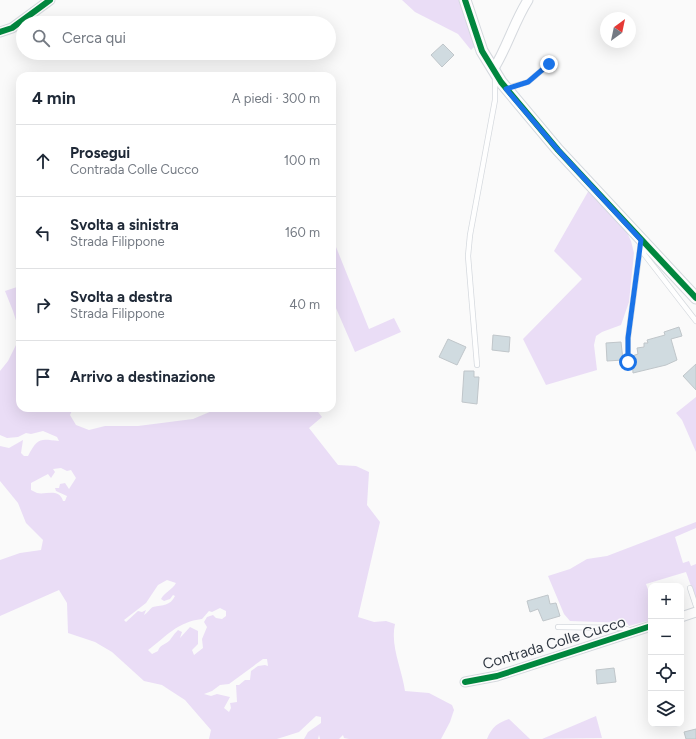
<!DOCTYPE html>
<html lang="it">
<meta charset="utf-8">
<style>
:root{--surface:#fff;--page:#f2f2f3;--text:#1f2937;--muted:#747a83;--line:#e0e1e3}
body{margin:0;font-family:Figtree,sans-serif;background:var(--page);color:var(--text)}
.controls{position:absolute;right:12px;bottom:12px;display:grid;overflow:hidden;border-radius:8px;box-shadow:0 4px 16px #0002}
.controls button{width:36px;height:36px;display:grid;place-items:center;padding:0;border:0;border-bottom:1px solid var(--line);background:var(--surface);color:var(--text);font:20px sans-serif}
.compass{position:absolute;left:600px;top:12px;width:36px;height:36px;border-radius:50%;background:var(--surface);box-shadow:0 4px 16px #0002;rotate:33deg}
.stop{position:absolute;width:12px;height:12px;margin:-9px;border:3px solid #1a73e8;border-radius:50%;background:#fff}
.stop.end{background:#1a73e8;border-color:#fff;box-shadow:0 1px 4px #0008}
.list{margin:0;padding:0;list-style:none}
h2{display:flex;justify-content:space-between;align-items:center;height:52px;margin:0;padding:0 16px;font-size:17px}
h2 small{font-size:13px;font-weight:400;color:var(--muted)}
.list li{display:grid;grid-template-columns:26px 1fr auto;gap:12px;align-items:center;box-sizing:border-box;height:72px;padding:0 16px;border-top:1px solid var(--line)}
.list b{display:block;font-size:15px;white-space:nowrap}
.list p{margin:0;font-size:13px;white-space:nowrap;color:var(--muted)}
.list em{font-size:13px;font-style:normal;color:var(--muted)}
.icon{flex:none;width:22px;height:22px;fill:none;stroke:currentColor;stroke-width:2;stroke-linecap:round;stroke-linejoin:round}
.map{position:relative;flex:none;width:696px;height:739px;overflow:hidden}
.search{position:absolute;background:var(--surface);box-shadow:0 4px 16px #0002;left:16px;top:16px;width:320px;height:44px;display:flex;align-items:center;gap:10px;box-sizing:border-box;padding:0 14px;border-radius:22px;color:var(--muted);font-size:15px}
.panel{position:absolute;background:var(--surface);box-shadow:0 4px 16px #0002;left:16px;top:72px;width:320px;height:340px;border-radius:12px}
.map>svg:first-child{display:block}
</style>
<div class="map">
<svg width="696" height="739" viewBox="0 0 696 739">
<rect width="100%" height="100%" fill="#fafafa"/>
<path fill="#eaddf6" fill-rule="evenodd" d="M402,0H460L476,45L471,50L458,34L415,12Z
M589,190L626,230L631,241L634,253L629,302L621,325L602,332L596,336L594,345L597,370L546,385L523,339L582,279L554,251Z
M332,237L369,329L394,318L401,332L355,352L332,299Z
M20,286V333L13,311L5,291Z
M20,337V408H73L70,415L76,425L89,430L105,426H138L193,419L219,408H315L322,417L309,428L338,465L356,466L369,472L367,505L380,522L358,617L374,622L386,621L395,624C390,646 402,669 405,691L429,693L452,705L454,710L450,722L441,739H349L344,738L343,735L339,739H320L319,735L318,739H304L308,732L321,723V717L316,716L299,732L277,739H209L211,730L185,700L168,689L162,685L144,681L112,652L95,642L68,633L67,603L59,590L0,616V560L20,553L41,550L43,540L26,523L18,503L0,481V446L9,448L23,440L21,453L24,456H28C38,437 40,439 59,441L57,437L43,431L31,434L26,433L18,437L7,438L0,435V371L8,361ZM61,468L67,471L71,470L76,478L69,489L65,483L60,484L59,488H55L56,491L67,496L65,501H63C59,488 46,495 37,493C35,492 33,491 31,490V483L48,474L51,478L55,472L53,469ZM167,580L176,583C172,590 165,592 161,599L164,601L170,599L173,595L175,596C170,606 163,605 153,607C150,608 148,613 144,615L146,610L142,612L138,611L126,622L124,620L146,603L158,585ZM220,608L226,611V616L222,619L216,618L213,615L207,617L204,622L207,627L202,639L203,648L194,655L192,650L198,644V631L190,627L180,638L182,632L178,630C174,634 173,636 170,640C166,645 160,644 158,651L152,654L148,650C167,636 177,622 202,619L209,611L212,612ZM263,659H267L268,666L265,665L258,666L251,671L250,680H245L239,685H236L237,702L230,703L231,708L229,712L224,708L230,697L217,694L211,696L204,694L212,691L220,685L229,684Z
M696,397V452L682,420L676,413Z
M696,522V528L675,537L683,563L689,561L691,566L696,564V600L686,572L646,584L651,598V620L629,626L627,623L570,621L564,614L548,576L570,569L587,559L607,556Z
M596,716L602,738L542,739Z
M509,719L530,739H487C492,727 497,723 509,719Z"/>
<path fill="#d0dbe0" stroke="#c0c6ca" d="M443,44L454,55L442,67L431,55Z
M679,327L682,336L671,339L677,360L666,365L633,373L632,356L638,354L637,348L644,347V343H648L647,340L665,335L664,332Z
M493,335L510,337L509,352L492,350Z
M448,339L466,347L457,365L439,357Z
M621,342L623,360L607,361L606,343Z
M696,364V390L683,376Z
M464,371H474V377H479L477,404L462,402Z
M548,595L550,604L556,603L560,616L543,621L538,609L530,612L527,601Z
M614,668L616,682L597,684L596,670Z
M696,729V739H686L684,732Z"/>
<g fill="none" stroke-linecap="round" stroke-linejoin="round">
<defs>
<path id="service" d="M508,88L528,82L549,64
M642,244L644,254L696,321
M628,362V338L641,241
M477,365L468,256L470,235L495,100V79
M690,588L696,606
M558,627L623,628L632,631"/>
<path id="minor" d="M0,32L12,28L50,0
M493,70C507,48 514,22 528,0
M681,617L696,612
M465,682L497,676L651,626"/>
<path id="tertiary" d="M465,0L482,51L501,82L558,150L696,298"/>
</defs>
<use href="#service" stroke="#d5d9de" stroke-width="6"/>
<use href="#minor" stroke="#d5d9de" stroke-width="11"/>
<use href="#tertiary" stroke="#d5d9de" stroke-width="13"/>
<use href="#service" stroke="#fefefe" stroke-width="4.5"/>
<use href="#minor" stroke="#fefefe" stroke-width="9"/>
<use href="#tertiary" stroke="#fefefe" stroke-width="11"/>
<defs>
<path id="cycleway" d="M465,0L482,51L501,82L558,150L696,298
M0,32L12,28L50,0
M465,682L497,676L651,626"/>
</defs>
<use href="#cycleway" stroke="#fafafa" stroke-width="8"/>
<use href="#cycleway" stroke="#00873e" stroke-width="6"/>
</g>
<g fill="none" stroke-linecap="round" stroke-linejoin="round">
<path stroke="#1a73e8" stroke-width="5" d="M549,64L528,82L506,89L558,150L641,240L628,338V362"/>
</g>
<g text-anchor="middle" dominant-baseline="central" stroke-width="3" stroke-linejoin="round" paint-order="stroke">
<g font-size="15" fill="#313943" stroke="#fafafa">
<text transform="translate(554 643) rotate(-17)">Contrada Colle Cucco</text>
</g>
</g>
</svg>
<div class="controls">
<button>+</button>
<button>−</button>
<button><svg class="icon" aria-label="locate" viewBox="0 0 24 24"><circle cx="12" cy="12" r="6"/><path d="M12 2v4M12 18v4M2 12h4M18 12h4"/></svg></button>
<button><svg class="icon" aria-label="layers" viewBox="0 0 24 24"><path d="M12 4l9 5-9 5-9-5zM3 14l9 5 9-5"/></svg></button>
</div>
<svg class="compass" viewBox="-18 -18 36 36"><path d="M0-13l5 13h-10z" fill="#e53935"/><path d="M0 13l5-13h-10z" fill="#747a83"/></svg>
<div class="stop" style="left:628px;top:362px"></div>
<div class="stop end" style="left:549px;top:64px"></div>
<div class="search"><svg class="icon" aria-label="search" viewBox="0 0 24 24"><circle cx="10" cy="10" r="6"/><path d="M15 15l6 6"/></svg>Cerca qui</div>
<section class="panel">
<h2>4 min<small>A piedi · 300 m</small></h2>
<ul class="list">
<li><svg class="icon" aria-label="ahead" viewBox="0 0 24 24"><path d="M12 20V5M6 11l6-6 6 6"/></svg><div><b>Prosegui</b><p>Contrada Colle Cucco</p></div><em>100 m</em></li>
<li><svg class="icon" aria-label="left" viewBox="0 0 24 24"><path d="M17 20v-9H6M10 6l-5 5 5 5"/></svg><div><b>Svolta a sinistra</b><p>Strada Filippone</p></div><em>160 m</em></li>
<li><svg class="icon" aria-label="right" viewBox="0 0 24 24"><path d="M7 20v-9h11M14 6l5 5-5 5"/></svg><div><b>Svolta a destra</b><p>Strada Filippone</p></div><em>40 m</em></li>
<li><svg class="icon" aria-label="arrive" viewBox="0 0 24 24"><path d="M6 21V4h12l-3 4 3 4H6"/></svg><div><b>Arrivo a destinazione</b></div></li>
</ul>
</section>
</div>
